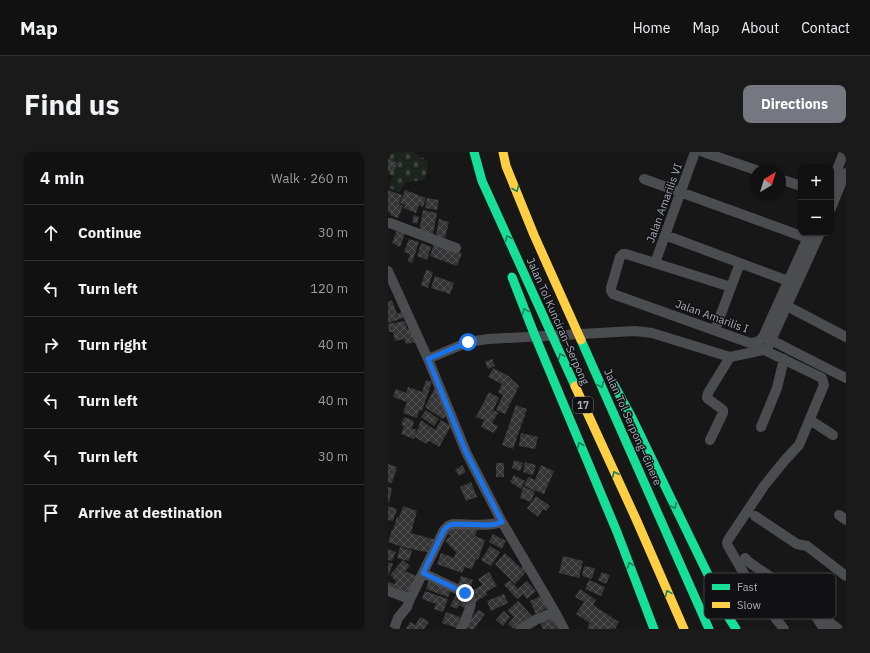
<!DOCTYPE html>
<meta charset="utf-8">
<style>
:root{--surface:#111;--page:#1a1a1a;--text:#f1f3f6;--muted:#9c9d9f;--line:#303131;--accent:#757880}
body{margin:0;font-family:"IBM Plex Sans",sans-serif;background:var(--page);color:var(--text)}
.controls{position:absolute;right:12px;top:12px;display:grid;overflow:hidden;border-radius:8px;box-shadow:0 1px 3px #0004}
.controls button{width:36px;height:36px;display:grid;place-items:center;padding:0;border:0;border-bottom:1px solid var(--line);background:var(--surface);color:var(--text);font:20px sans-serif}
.compass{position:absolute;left:362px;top:12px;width:36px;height:36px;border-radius:50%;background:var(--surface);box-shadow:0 1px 3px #0004;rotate:38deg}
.stop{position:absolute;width:12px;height:12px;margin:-9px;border:3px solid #1a73e8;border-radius:50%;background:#fff}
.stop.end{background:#1a73e8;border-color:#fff;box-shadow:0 1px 4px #0008}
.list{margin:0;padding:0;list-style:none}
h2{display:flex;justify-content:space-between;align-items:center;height:52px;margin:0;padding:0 16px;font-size:17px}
h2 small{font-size:13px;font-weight:400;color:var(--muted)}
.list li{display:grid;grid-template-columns:26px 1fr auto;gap:12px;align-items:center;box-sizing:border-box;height:56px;padding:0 16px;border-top:1px solid var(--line)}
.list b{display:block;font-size:15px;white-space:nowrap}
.list em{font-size:13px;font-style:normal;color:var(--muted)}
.icon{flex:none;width:22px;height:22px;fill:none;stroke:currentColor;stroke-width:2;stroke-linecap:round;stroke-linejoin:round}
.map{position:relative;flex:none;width:458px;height:477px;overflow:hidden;border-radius:8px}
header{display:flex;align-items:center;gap:24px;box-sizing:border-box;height:56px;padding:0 20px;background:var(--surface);border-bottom:1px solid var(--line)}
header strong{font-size:19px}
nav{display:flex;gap:22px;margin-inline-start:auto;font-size:14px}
.intro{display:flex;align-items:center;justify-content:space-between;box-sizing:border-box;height:96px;padding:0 24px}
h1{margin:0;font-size:28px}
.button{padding:10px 18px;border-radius:8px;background:var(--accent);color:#fff;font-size:14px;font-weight:700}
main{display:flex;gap:24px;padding:0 24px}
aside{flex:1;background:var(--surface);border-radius:8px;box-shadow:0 1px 3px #0004}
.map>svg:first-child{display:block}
</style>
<header>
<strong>Map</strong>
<nav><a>Home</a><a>Map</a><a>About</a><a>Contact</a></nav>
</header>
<div class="intro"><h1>Find us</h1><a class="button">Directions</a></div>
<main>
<aside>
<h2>4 min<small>Walk · 260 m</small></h2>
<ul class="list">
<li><svg class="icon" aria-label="ahead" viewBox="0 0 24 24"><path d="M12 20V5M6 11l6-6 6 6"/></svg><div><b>Continue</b></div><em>30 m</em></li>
<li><svg class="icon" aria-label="left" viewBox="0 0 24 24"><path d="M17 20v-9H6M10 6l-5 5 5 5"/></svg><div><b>Turn left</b></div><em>120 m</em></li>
<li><svg class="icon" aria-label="right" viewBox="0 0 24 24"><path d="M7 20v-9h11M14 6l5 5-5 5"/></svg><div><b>Turn right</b></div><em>40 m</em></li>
<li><svg class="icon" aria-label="left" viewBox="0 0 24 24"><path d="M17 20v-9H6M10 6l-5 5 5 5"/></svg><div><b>Turn left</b></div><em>40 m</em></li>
<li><svg class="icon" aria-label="left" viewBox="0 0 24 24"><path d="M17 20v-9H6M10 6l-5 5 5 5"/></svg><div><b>Turn left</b></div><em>30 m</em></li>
<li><svg class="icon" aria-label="arrive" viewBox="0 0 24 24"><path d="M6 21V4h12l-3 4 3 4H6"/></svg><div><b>Arrive at destination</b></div></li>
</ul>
</aside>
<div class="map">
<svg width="458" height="477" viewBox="0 0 458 477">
<defs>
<pattern id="cemetery-stones" width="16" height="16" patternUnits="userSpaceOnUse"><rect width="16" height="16" fill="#1d241e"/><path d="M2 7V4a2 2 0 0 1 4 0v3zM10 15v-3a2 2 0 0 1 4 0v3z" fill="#3b413d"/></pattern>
<pattern id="building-cross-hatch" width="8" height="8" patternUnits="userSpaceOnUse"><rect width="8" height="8" fill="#353536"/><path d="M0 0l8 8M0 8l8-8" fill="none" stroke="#4f5051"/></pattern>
</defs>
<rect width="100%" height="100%" fill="#171717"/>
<path fill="url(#cemetery-stones)" d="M0,0H26L40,9L37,28L18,30L12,40L1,36L5,24L0,22Z"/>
<path fill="url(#building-cross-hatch)" d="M0,7L10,11L5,20L0,18Z
M0,38L14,43L11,52L15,54L10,66L2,63L3,61L0,60Z
M17,38L38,46L35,55L31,53L28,61L16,56L17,53L12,51Z
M39,46L51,48L49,58L37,56Z
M35,58L49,61L45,82L31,80Z
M26,63L31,65L29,72L24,70Z
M51,67L61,70L57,86L48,84Z
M10,75L18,79L12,95L4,91Z
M21,87L31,90L24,111L20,109L22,102L16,100Z
M33,91L43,95L39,108L29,104Z
M46,92L74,101L69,114L42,104Z
M38,118L45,120L40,136L33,133Z
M47,124L66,131L62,142L43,136Z
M4,148L9,162L15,159L17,165L1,171L0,168V150Z
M17,169L19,177L22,176L28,190L18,192L16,187L7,189L5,180H1L0,172Z
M104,207L107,214L100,217L97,210Z
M105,216L119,223L131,234L117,262L108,258L115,243L110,240L114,232L100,225Z
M38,228L44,230L34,259L31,258L29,266L15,261L19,250L5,245L8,237L18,241L20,235L34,240Z
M49,232L61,259L55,267L37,255Z
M101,240L111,246L105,258L110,261L104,271L110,274L106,281L93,275L96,268L88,265Z
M128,253L139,257L125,297L114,293Z
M38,258L51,267L46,274L33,265Z
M16,265L26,269L24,276L29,278L26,287L13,282L16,274L13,273Z
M33,268L47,278L53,268L63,274L51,295L41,289L38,292L27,285Z
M133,281L150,285L147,297L131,294Z
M126,308L135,311L132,319L124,316Z
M137,310L148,313L145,323L135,320Z
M108,311H116V325H108Z
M0,312L9,315L4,331L0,330Z
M74,313L78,320L71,324L67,318Z
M153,313L166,319L156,342L136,334L140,325L147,328Z
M126,323L137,329L133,337L122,330Z
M83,330L89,345L78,349L72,335Z
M0,335L4,336L1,351H0Z
M135,335L147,339L143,350L132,346Z
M148,344L162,354L158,359L155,357L150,365L139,356Z
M0,354L9,357L5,369L0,368Z
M15,354L29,359L23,381L48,388L43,401L18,396L0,390L4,378H5L9,365L11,366Z
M64,373L77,374L89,378L87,384L97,388L90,408L88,407L84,417L77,415L74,421L49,412L53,401L66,406L68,400L57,389L63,383H60Z
M105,382L118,389L114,397L101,390Z
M102,394L112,400L103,414L93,408Z
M12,395L24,399L21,409L9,406Z
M0,397L8,400L4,409L0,408Z
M117,401L133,416L135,413L140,418L127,432L107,412Z
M175,404L195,409L191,426L171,421Z
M15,408L22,414L17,419L31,425L22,446L0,437V432L1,430L7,432L8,429L2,423Z
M0,410L5,412L0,424Z
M196,414L207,416L204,427L194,424Z
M101,420L109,434L98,440L99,443L87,450L82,440L94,433L90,427Z
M214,420L222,423L218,432L210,428Z
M73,424L85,428L81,440L69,436Z
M41,428L64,436L60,445L38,437Z
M122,428L130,437L139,429L148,439L139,447L135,442L129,447L116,433Z
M201,428L217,435L213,444L197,437Z
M192,437L208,448L205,453L231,470L227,477H201L199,476L202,471L188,462L196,450L187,445Z
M37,439L60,447L55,460L46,457L48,452L34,447Z
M69,441L83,449L78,457L71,453L69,457L62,454Z
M116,442L120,451L103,459L99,449Z
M155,443L160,456L148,462L142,449Z
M130,449L145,465L130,477H126L120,472L126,465L119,459Z
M90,458L97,462L86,477H81L77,474Z
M116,459L122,465L115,474L108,468Z
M58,460L72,465L69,476L54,471Z
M32,465L41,470L36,477H18L22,470L27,473Z
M165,465L170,477H155L152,470Z"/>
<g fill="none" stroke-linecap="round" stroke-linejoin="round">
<path stroke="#4b4c50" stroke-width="10" d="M315,0L368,18
M256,27L419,86
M392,27L413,34
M443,33L456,0
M443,56L457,22L458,21
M0,71H2L68,96
M277,83L400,129
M267,111L307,0
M0,119L40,207L78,300L114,370L167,460L176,477
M343,135L238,102H235L232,105L223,136V139L225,142L362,191L370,190L375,185L422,81
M399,154L458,185
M327,178L352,111
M383,188L458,226
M376,198L428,223L434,226L436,233L411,293L397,308L376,334L340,388L339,391L340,394L366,439L396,477
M40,207L80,190L100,187L247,179L264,181L342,205L376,198L380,195L432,81
M422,268L445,283
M373,275L389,236L396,207
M322,288L335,261V258L319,246L320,241L342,205
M451,363L458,368
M367,364L409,392L419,394L458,424
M357,406L362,411L393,432L450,477
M35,421L77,441C80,443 83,445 83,449C84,456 76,470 73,477
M0,439L22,447
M427,463L436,477
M6,477L10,466L19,455L22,447L56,378L60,374L65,372C81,372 99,375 114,370
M133,477L149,467L167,460"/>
<path stroke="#16e098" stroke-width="9" d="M86,0L94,29L187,234
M124,125L147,184L229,380L266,477
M193,188L321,477
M225,231L244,266L341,466L348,477"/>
<path stroke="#ffcf43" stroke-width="9" d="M115,0L118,14L146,83L193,188
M187,234L248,367L296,477"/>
</g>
<defs><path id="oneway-chevron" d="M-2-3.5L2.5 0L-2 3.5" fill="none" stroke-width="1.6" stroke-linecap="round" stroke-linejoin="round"/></defs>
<g stroke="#14835c">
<use href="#oneway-chevron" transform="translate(128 37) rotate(68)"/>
<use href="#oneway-chevron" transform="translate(120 86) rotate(-115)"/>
<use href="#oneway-chevron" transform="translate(137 159) rotate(-111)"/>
<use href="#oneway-chevron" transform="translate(173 204) rotate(-115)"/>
<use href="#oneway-chevron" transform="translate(213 233) rotate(66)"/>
<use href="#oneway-chevron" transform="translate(192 293) rotate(-113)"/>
<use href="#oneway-chevron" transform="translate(227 322) rotate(-115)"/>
<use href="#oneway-chevron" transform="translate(286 354) rotate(64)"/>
<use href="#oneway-chevron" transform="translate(242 413) rotate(-111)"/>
<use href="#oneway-chevron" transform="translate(280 441) rotate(-114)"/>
</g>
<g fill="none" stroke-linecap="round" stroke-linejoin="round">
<path stroke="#1a73e8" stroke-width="5" d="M77,441L35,421L56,378L60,374L65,372L101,373L108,372L114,370L78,300L40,207L80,190"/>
</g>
<g text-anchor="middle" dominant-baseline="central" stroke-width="3" stroke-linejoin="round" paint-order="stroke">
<rect fill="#111113" stroke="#7b7e86" stroke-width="1" x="185" y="245" width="20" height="16" rx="3"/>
<g font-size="10" font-weight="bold" fill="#a8adb8">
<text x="195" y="253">17</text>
</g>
<g font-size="11" fill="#a8adb8" stroke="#111113">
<text transform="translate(276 51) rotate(-70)">Jalan Amarilis VI</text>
<text transform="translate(324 164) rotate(20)">Jalan Amarilis I</text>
<text transform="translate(170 169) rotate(66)">Jalan Tol Kunciran–Serpong</text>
<text transform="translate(245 275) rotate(66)">Jalan Tol Serpong–Cinere</text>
</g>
</g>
<rect x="316" y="421" width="132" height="46" rx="6" fill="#111113" stroke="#3e4045" stroke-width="1"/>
<rect x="324" y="432" width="18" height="6" fill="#16e098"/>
<rect x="324" y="450" width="18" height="6" fill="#ffcf43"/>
<g font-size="11" fill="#a8adb8">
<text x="349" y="439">Fast</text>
<text x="349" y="457">Slow</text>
</g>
</svg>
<div class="controls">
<button>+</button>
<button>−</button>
</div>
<svg class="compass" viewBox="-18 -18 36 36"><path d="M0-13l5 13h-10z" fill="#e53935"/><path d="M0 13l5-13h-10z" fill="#9c9d9f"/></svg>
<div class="stop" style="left:80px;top:190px"></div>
<div class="stop end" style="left:77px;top:441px"></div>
</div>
</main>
